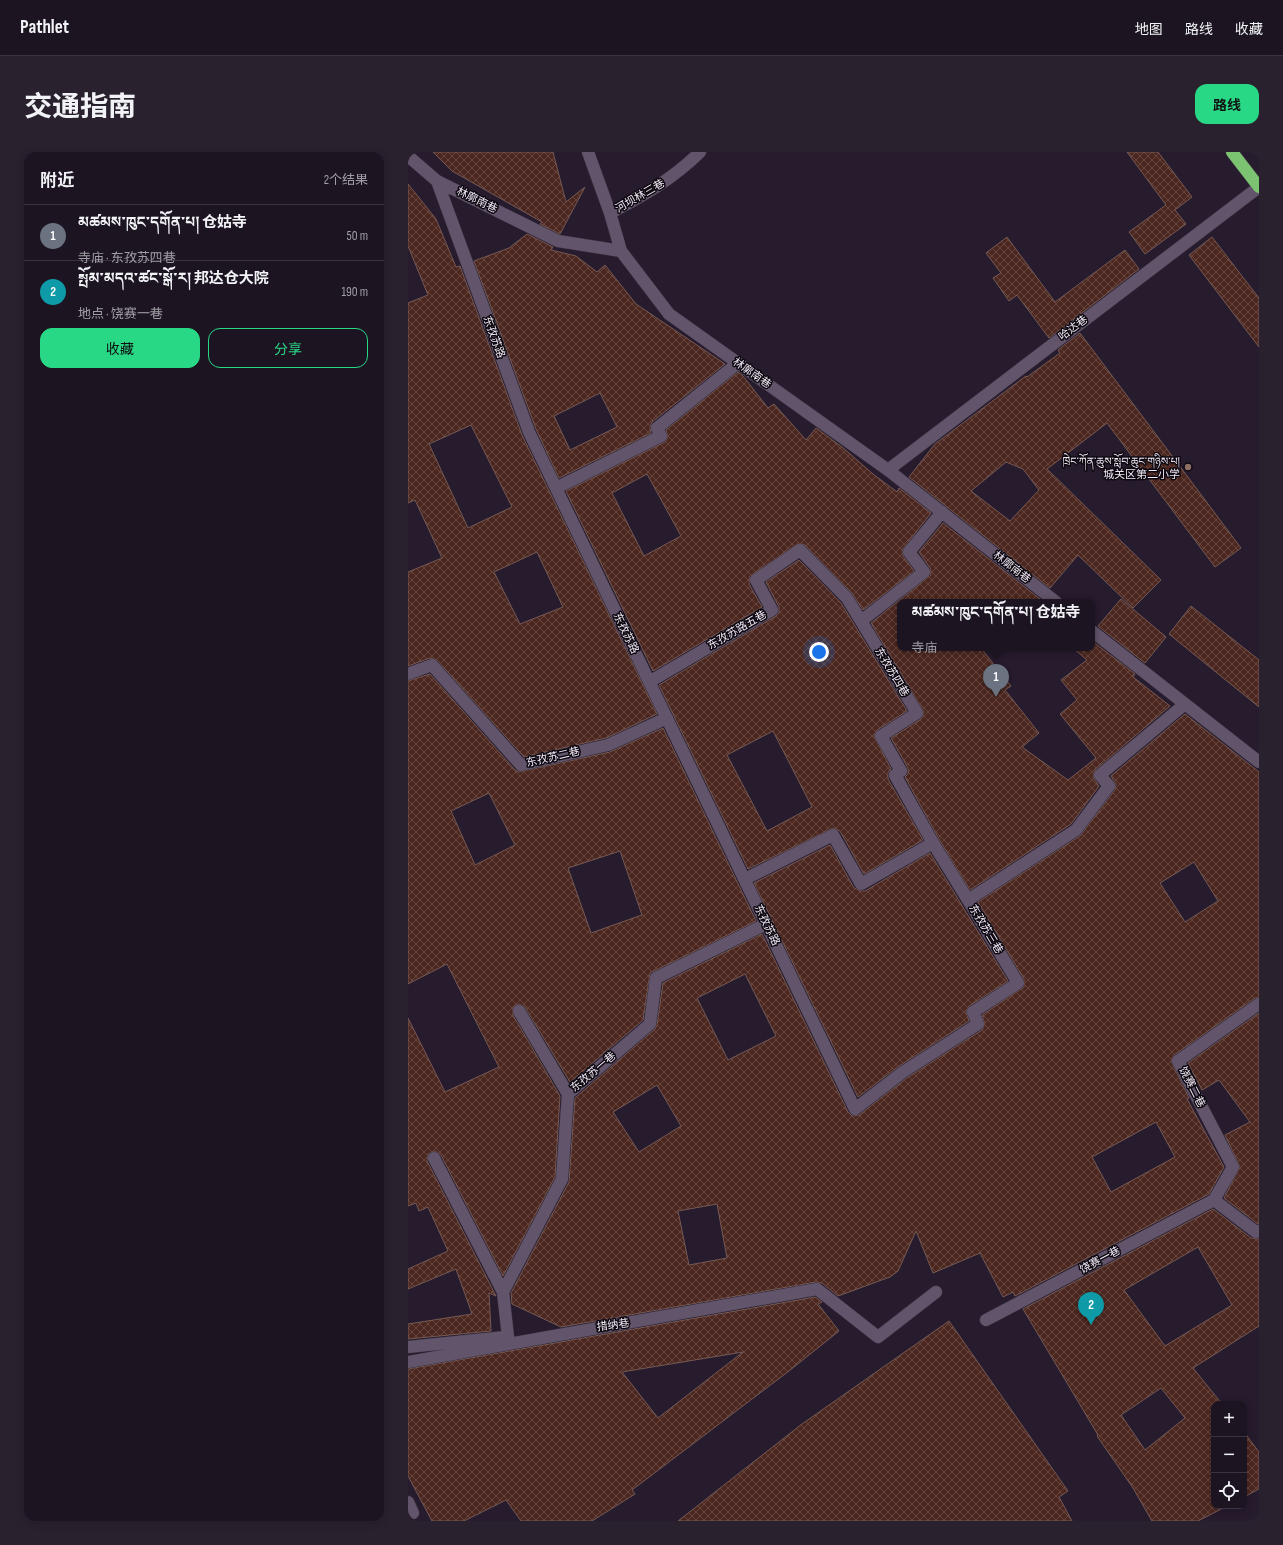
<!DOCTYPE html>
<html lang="zh">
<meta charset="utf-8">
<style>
:root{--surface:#1d1422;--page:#2a212f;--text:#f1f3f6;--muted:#a09ea5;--line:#3b3340;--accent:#28d885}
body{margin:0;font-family:"Sofia Sans Condensed","Noto Sans SC","Noto Serif Tibetan",sans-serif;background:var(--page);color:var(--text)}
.controls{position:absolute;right:12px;bottom:12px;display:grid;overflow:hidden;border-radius:8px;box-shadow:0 2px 10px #0003}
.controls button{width:36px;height:36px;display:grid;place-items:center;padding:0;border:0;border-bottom:1px solid var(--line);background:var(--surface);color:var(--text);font:20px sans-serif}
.you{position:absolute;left:411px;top:500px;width:14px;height:14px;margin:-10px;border:3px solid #fff;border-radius:50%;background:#1a73e8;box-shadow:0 0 0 6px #1a73e833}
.badge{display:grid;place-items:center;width:26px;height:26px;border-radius:50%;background:var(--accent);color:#fff;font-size:13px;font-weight:700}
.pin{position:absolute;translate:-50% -33px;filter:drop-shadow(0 1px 2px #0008)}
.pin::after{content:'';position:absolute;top:21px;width:14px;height:12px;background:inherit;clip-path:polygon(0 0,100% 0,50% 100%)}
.popup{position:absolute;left:489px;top:447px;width:198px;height:52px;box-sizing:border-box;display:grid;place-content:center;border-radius:8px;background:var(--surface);filter:drop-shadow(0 1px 3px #0005);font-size:13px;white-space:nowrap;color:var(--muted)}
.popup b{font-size:15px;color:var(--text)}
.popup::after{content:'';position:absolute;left:50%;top:100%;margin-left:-8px;border:8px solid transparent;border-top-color:var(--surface)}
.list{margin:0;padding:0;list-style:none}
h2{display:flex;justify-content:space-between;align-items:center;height:52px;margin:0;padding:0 16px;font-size:17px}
h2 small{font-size:13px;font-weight:400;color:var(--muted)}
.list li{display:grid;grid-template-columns:26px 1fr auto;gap:12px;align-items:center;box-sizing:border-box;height:56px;padding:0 16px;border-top:1px solid var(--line)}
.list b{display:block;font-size:15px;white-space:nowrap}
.list p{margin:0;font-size:13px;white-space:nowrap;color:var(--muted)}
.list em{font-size:13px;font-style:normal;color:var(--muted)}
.actions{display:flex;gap:8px;padding:12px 16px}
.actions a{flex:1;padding:9px 0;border:1px solid var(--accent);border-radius:12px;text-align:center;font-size:14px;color:var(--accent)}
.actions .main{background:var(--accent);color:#111}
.icon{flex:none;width:22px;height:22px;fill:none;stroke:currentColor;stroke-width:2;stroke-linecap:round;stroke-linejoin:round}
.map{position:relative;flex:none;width:851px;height:1369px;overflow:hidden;border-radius:12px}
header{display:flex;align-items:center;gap:24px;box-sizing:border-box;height:56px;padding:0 20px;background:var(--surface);border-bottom:1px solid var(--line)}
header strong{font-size:19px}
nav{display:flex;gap:22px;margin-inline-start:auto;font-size:14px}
.intro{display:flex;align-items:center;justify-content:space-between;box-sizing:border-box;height:96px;padding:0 24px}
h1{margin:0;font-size:28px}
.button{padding:10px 18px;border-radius:12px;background:var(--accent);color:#111;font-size:14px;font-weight:700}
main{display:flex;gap:24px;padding:0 24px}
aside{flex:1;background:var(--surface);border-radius:12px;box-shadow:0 2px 10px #0003}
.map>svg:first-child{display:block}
</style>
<header>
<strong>Pathlet</strong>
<nav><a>地图</a><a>路线</a><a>收藏</a></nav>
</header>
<div class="intro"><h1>交通指南</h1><a class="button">路线</a></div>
<main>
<aside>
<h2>附近<small>2个结果</small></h2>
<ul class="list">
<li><span class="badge" style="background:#6b7280">1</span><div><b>མཚམས་ཁུང་དགོན་པ། 仓姑寺</b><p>寺庙 · 东孜苏四巷</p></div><em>50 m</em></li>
<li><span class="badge" style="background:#0f9aa8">2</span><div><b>སྤོམ་མདའ་ཚང་སྒོ་ར། 邦达仓大院</b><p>地点 · 饶赛一巷</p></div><em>190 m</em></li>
</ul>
<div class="actions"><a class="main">收藏</a><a>分享</a></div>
</aside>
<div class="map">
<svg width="851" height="1369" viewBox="0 0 851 1369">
<defs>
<pattern id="building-cross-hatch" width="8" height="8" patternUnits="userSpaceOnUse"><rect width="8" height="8" fill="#4c271f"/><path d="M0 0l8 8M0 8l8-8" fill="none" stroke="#664640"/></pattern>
</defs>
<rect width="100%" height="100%" fill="#271b2e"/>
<path fill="url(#building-cross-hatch)" stroke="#765a54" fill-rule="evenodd" d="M25,0H145L158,50L177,35L152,82L132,72L134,70L44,19Z
M719,0H750L784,45L767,58L778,72L737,102L721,80L758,53Z
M0,32L28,67L48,115L52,114L114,283L249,562L198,586L116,605L29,508L22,506L0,514V420L34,406L7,348L0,351V151L20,143L0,94ZM63,273L104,355L60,376L21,292ZM129,400L155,455L112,472L86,420Z
M119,82L145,95L143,98L168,104L189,120L197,113L228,152L317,212L244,270L242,276L243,281L151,326L128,277L66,109L101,96ZM192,241L209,275L162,298L146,264Z
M599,85L647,150L717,98L731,117L641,186L609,143L601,149L585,126L593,121L578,101Z
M804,85L851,146V195L781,103Z
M672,181L833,396L807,415L699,271L639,317L753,428L725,456L670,403L642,436L501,325L527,292L618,224L619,225L652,201L650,198ZM598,310L615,317L631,338L602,369L563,339Z
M330,220L335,224L360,256L366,252L398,288L408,276L434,295L465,322L489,340L491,336L523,361L494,398L495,404L506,419L455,458L444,441L397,393L391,391L342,424L341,432L354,455L245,519L158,339L257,290L260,285L258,278ZM239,322L273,384L236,404L204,341Z
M535,371L632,447L629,450H492V496H573L603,534L597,538L631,581L614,595L660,628L688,606L652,562L669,548L653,528L679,508L665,496H684V489L727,522L725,525L762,554L687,618L685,625L691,634L663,672L562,738L531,687L497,625L500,622V616L483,586L513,567L516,560L463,471L523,423L522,416L511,400Z
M391,408L433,451L499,559L469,578L466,584L483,617L480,620V627L515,688L456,722L432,679L425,676L340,717L251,533L368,464L371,461V455L358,430ZM365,579L404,655L359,679L319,603Z
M713,447L758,485L737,511L690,474Z
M783,454L851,508V555L761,482Z
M22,522L107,618L111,620L202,600L255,576L348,769L242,821L235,868L162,930L117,855L111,852L105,855V863L152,944L147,1025L95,1124L33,1003L27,999L20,1002L19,1009L88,1144L81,1141L83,1179L0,1187V1172L64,1162L48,1117L0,1137V1117L40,1099L20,1055L11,1059L8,1051L0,1054V866L37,940L91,915L39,812L0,832V529ZM81,641L107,693L67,713L43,659ZM212,699L234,763L183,781L160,716Z
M777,562L851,620V845L847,846L766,903L763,909L781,946L779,947L816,1015L801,1042L607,1144L605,1140L595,1145L572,1101L525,1121L508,1079L490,1119L482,1125L430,1144L414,1131L408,1130L153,1175L104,1152L103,1141L161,1030L167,946L247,877L249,873L255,831L354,782L440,960L444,964L451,963L499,926L574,878L577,872L574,863L616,835V827L570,750L672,684L707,638L708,632L703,624ZM786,710L810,749L777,770L752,731ZM337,822L368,884L320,908L289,846ZM249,933L273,974L231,1000L205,960ZM748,970L767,1005L703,1040L684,1005ZM309,1052L319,1106L281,1113L270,1059Z
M422,693L446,736L453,739H457L522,701L600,829L561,854L558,860L561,869L491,914L450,945L346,731Z
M851,861V1072H850L816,1046L832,1015L817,983L842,970L811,928L794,938L780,911Z
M805,1057L843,1086L851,1087V1174L785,1216L814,1252H806V1354H819L790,1369H744L725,1336L689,1284L690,1283L615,1157ZM790,1095L824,1153L757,1194L716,1138ZM753,1236L777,1266L737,1298L713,1263Z
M407,1145L414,1150L410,1152L431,1179L381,1219L224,1338L227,1342L184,1369H113L98,1348L56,1369H24L0,1324V1217ZM335,1200L250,1266L214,1220Z
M541,1169L660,1339L651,1345L664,1369H270L394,1272Z
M836,1280L851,1300V1337L836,1345Z"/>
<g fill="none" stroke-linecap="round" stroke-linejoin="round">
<defs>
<path id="street" d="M180,0L202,61
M0,4L29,29L121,280L447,957L495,920L570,872L565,860L610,831L560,748L668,678L701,634L692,623L777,552
M29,29L150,89L213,99L261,162L480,318L648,450
M213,99L202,61C235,44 266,26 292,0
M480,318L851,35
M148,336L253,284L249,276L330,211
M534,360L501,400L516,420L453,469L509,561L473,584L493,619L487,623L525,691L560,748
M684,479L851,610
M0,522L24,513L113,613L200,593L259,566
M241,530L364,458L348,428L392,398L439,446L453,469
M337,727L425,683L453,732L525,691
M111,859L160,942
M26,1006L95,1140
M806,1048L825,1015L770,909L851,852
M806,1048L848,1080L851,1079
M578,1168L806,1048
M100,1185L95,1140L154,1027L160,942L242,872L248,826L358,772
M0,1195L97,1185
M0,1210L409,1137L470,1185L528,1140
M0,1350L5,1361"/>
<path id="highway" d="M824,0L851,35"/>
</defs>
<use href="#street" stroke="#413747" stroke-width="13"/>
<use href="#highway" stroke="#413747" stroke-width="13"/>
<use href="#street" stroke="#62556b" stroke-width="12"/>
<use href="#highway" stroke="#7bc370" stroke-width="12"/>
</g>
<circle fill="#8d6e63" stroke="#0d0810" stroke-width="1.5" cx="780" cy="315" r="4"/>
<g text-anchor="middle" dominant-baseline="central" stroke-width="3" stroke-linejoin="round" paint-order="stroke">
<g font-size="11" fill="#f1e9f6" stroke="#0d0810">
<text transform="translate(232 44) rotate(-30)">河坝林三巷</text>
<text transform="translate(69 48) rotate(26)">林廓南巷</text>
<text transform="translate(665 176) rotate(-37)">哈达巷</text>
<text transform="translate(86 185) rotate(70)">东孜苏路</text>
<text transform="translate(344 221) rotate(35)">林廓南巷</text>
<text transform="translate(604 415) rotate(38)">林廓南巷</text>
<text transform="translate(329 478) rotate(-30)">东孜苏路五巷</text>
<text transform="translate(218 481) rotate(64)">东孜苏路</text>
<text transform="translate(484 520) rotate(59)">东孜苏四巷</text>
<text transform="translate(145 605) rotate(-13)">东孜苏二巷</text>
<text transform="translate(359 773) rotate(64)">东孜苏路</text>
<text transform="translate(578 777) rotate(59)">东孜苏三巷</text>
<text transform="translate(185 920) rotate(-40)">东孜苏一巷</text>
<text transform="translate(784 935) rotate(63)">饶赛二巷</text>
<text transform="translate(692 1108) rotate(-28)">饶赛一巷</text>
<text transform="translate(205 1173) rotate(-8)">措纳巷</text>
</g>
<g font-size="11" fill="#f1e9f6" stroke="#0d0810" text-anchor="end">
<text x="772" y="309">ཁྲེང་ཀོན་ཆུས་སློབ་ཆུང་གཉིས་པ།<tspan x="772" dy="13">城关区第二小学</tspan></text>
</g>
</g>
</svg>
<div class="controls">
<button>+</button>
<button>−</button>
<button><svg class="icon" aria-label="locate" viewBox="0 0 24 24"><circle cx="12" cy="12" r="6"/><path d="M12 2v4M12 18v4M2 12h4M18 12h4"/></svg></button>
</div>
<div class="you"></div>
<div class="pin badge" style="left:588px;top:545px;background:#6b7280">1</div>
<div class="popup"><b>མཚམས་ཁུང་དགོན་པ། 仓姑寺</b>寺庙</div>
<div class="pin badge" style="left:683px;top:1173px;background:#0f9aa8">2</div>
</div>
</main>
